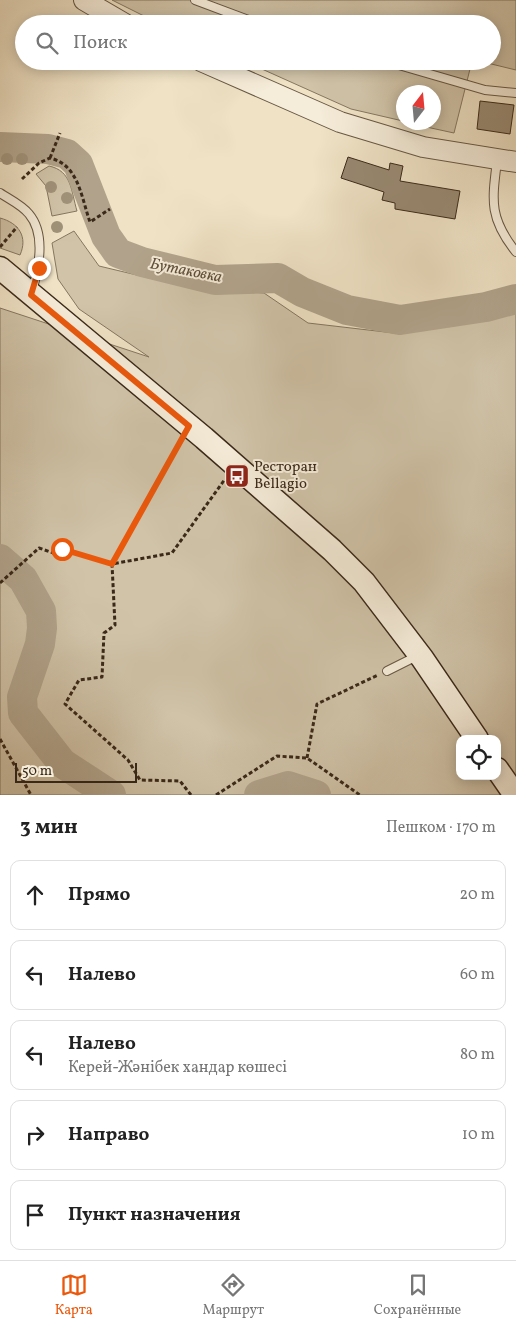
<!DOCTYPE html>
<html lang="ru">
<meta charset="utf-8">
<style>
:root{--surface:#fff;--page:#f6f6f6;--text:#222;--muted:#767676;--line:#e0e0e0;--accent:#ea580c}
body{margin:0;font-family:Vollkorn,serif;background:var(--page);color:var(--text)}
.controls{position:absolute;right:15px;bottom:15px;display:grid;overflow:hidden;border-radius:10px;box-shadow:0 2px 12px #0003}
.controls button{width:45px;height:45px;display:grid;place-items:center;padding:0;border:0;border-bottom:1px solid var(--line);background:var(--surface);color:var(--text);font:25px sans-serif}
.compass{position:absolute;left:396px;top:85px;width:45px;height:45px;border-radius:50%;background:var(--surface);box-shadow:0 2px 12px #0003;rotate:16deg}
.scale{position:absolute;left:15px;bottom:12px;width:122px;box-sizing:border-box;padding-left:5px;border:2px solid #3a2919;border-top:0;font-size:14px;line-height:18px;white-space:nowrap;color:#3a2919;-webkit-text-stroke:4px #f5ecd9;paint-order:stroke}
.stop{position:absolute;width:15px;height:15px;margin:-11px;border:4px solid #ea580c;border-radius:50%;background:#fff}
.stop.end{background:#ea580c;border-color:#fff;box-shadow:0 1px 5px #0008}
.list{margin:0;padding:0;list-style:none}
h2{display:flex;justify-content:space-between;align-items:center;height:65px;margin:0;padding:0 20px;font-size:21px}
h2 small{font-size:16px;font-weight:400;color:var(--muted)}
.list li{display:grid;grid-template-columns:32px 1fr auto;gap:15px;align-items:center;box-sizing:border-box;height:70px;margin:0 10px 10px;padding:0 10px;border:1px solid var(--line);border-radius:10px}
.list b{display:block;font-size:19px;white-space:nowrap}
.list p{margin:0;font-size:16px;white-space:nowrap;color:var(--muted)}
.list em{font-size:16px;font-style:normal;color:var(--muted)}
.icon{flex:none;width:28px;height:28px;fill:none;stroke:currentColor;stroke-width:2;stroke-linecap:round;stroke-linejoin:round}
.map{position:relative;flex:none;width:516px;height:795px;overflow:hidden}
.search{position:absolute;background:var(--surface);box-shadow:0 2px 12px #0003;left:15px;right:15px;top:15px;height:55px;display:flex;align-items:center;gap:12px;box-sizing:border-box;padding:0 18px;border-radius:28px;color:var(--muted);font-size:19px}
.sheet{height:465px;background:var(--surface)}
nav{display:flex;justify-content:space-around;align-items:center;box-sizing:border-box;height:70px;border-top:1px solid var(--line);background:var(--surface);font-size:14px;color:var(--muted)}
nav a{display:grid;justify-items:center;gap:2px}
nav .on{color:var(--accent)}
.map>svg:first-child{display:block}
</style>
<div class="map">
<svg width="516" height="795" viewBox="0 0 516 795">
<rect width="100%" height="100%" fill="#efe2c5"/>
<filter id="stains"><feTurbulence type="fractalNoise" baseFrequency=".004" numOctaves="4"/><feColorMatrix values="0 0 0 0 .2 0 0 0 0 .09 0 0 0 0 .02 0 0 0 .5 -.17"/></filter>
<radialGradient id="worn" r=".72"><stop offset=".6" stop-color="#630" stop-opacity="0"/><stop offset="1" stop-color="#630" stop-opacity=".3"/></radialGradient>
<path fill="#d0c3a8" stroke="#857660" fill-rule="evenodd" d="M112,0H516V70L479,61H492V24H160Z
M244,61H472L454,133L408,123L434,122V92H404L403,121L351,109Z
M49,166C72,171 71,191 77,211L52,216L46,186L36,174Z
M0,218C19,223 28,237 20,255L0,248Z
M74,231L99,266L187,287L264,293L308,323L394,333L477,313L516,309V795H0V308L149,357L79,309L58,279L52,243ZM460,739H497V776H460Z"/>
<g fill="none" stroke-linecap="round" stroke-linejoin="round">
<path stroke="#b1a38b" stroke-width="30" d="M0,147L48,149L67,154L78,164L106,236L118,253L142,262L215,280L278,278L302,292L347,310L400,320L486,307L516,299
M0,559L23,579L41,611L42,628L40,644L22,697L23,713L62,763L111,795
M259,795L288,786L316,795"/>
</g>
<path fill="#988972" stroke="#3a2919" d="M480,101L514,105L510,134L477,129Z
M348,157L389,170L390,163L403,166L400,181L460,191L455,219L395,209V203L382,200L384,192L341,178Z"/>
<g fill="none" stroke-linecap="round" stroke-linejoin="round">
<defs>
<path id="service" d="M195,0L259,24
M385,61L485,90L516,93
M497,161C492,201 489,218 516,252
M0,193C9,199 22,205 29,214C46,234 39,268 32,291
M387,671L417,656"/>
<path id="tertiary" d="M84,0L125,24
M201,61L340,122L423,147L516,162"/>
<path id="secondary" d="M0,268L204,438L332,550L364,582L422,658L477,739
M497,769L515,795"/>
</defs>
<use href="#service" stroke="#675744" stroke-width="10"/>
<use href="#tertiary" stroke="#675744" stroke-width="22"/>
<use href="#secondary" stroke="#3a2919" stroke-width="25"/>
<path stroke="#3a2919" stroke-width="3" stroke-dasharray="4 2.5" stroke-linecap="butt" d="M50,158L60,133
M22,179L39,163L50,158C79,165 81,197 90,222L110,209
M0,247L17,227
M0,583L39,548L56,554L62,549L112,564L180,442
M0,739L31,795
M307,758L317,704L378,675
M191,795L180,781L140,780L128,760L65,704L79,680L102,677L104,633L115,625L112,564L172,553L225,479
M216,795L277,756L307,758L360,795"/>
<use href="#service" stroke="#f5ecd9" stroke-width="8"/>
<use href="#tertiary" stroke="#f5ecd9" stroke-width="20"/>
<use href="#secondary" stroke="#f5ecd9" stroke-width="22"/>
</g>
<g fill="#a0927a">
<circle cx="7" cy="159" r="6"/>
<circle cx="22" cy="159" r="6"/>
<circle cx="51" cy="187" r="6"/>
<circle cx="67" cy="198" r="6"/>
<circle cx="57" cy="227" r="6"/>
</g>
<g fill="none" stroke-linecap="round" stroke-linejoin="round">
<path stroke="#ea580c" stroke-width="6" d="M39,268L31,295L189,426L112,564L62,549"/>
</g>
<defs>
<symbol id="bus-square" viewBox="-11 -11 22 22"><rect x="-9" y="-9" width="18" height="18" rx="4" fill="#8f2418" stroke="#f5ecd9"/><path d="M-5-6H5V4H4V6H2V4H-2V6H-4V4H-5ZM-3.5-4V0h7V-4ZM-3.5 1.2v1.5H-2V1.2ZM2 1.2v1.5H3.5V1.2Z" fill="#fff"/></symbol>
</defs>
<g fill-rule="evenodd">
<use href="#bus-square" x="223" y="462" width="28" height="28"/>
</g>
<g text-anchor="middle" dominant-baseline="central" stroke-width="4" stroke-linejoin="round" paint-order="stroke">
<g font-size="15" fill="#3a2919" stroke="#f5ecd9" text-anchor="start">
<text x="254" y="467">Ресторан<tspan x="254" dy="17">Bellagio</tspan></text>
</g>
<g font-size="16" font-style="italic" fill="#5e4e3b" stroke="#f5ecd9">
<text transform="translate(186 271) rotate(11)">Бутаковка</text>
</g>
</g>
<rect width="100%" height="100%" filter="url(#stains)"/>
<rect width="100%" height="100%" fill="url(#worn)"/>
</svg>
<div class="controls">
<button><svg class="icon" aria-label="locate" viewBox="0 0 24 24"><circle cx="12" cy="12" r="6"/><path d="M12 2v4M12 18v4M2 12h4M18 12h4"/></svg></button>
</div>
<svg class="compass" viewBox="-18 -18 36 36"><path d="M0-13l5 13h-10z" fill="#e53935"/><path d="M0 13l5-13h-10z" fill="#767676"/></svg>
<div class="scale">50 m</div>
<div class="stop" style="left:62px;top:549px"></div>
<div class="stop end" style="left:39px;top:268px"></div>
<div class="search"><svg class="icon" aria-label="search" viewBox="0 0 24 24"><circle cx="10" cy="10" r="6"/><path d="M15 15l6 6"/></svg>Поиск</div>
</div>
<section class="sheet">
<h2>3 мин<small>Пешком · 170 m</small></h2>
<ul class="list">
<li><svg class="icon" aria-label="ahead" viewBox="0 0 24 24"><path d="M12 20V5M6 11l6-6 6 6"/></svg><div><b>Прямо</b></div><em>20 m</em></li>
<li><svg class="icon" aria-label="left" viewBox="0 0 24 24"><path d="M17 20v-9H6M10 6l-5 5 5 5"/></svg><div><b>Налево</b></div><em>60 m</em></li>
<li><svg class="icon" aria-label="left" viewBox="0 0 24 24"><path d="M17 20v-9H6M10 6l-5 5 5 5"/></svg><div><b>Налево</b><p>Керей-Жәнібек хандар көшесі</p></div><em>80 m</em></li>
<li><svg class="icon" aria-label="right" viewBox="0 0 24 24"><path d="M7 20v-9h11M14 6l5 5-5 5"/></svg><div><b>Направо</b></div><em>10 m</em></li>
<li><svg class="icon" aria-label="arrive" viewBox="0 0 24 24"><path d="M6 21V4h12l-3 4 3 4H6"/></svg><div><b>Пункт назначения</b></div></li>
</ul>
</section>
<nav>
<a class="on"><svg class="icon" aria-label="map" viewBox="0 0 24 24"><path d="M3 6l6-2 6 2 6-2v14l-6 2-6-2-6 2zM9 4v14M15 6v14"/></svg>Карта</a>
<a><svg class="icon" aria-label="directions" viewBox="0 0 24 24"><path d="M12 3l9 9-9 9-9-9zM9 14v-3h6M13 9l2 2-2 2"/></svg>Маршрут</a>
<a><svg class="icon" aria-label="saved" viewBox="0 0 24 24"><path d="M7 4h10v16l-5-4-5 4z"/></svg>Сохранённые</a>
</nav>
